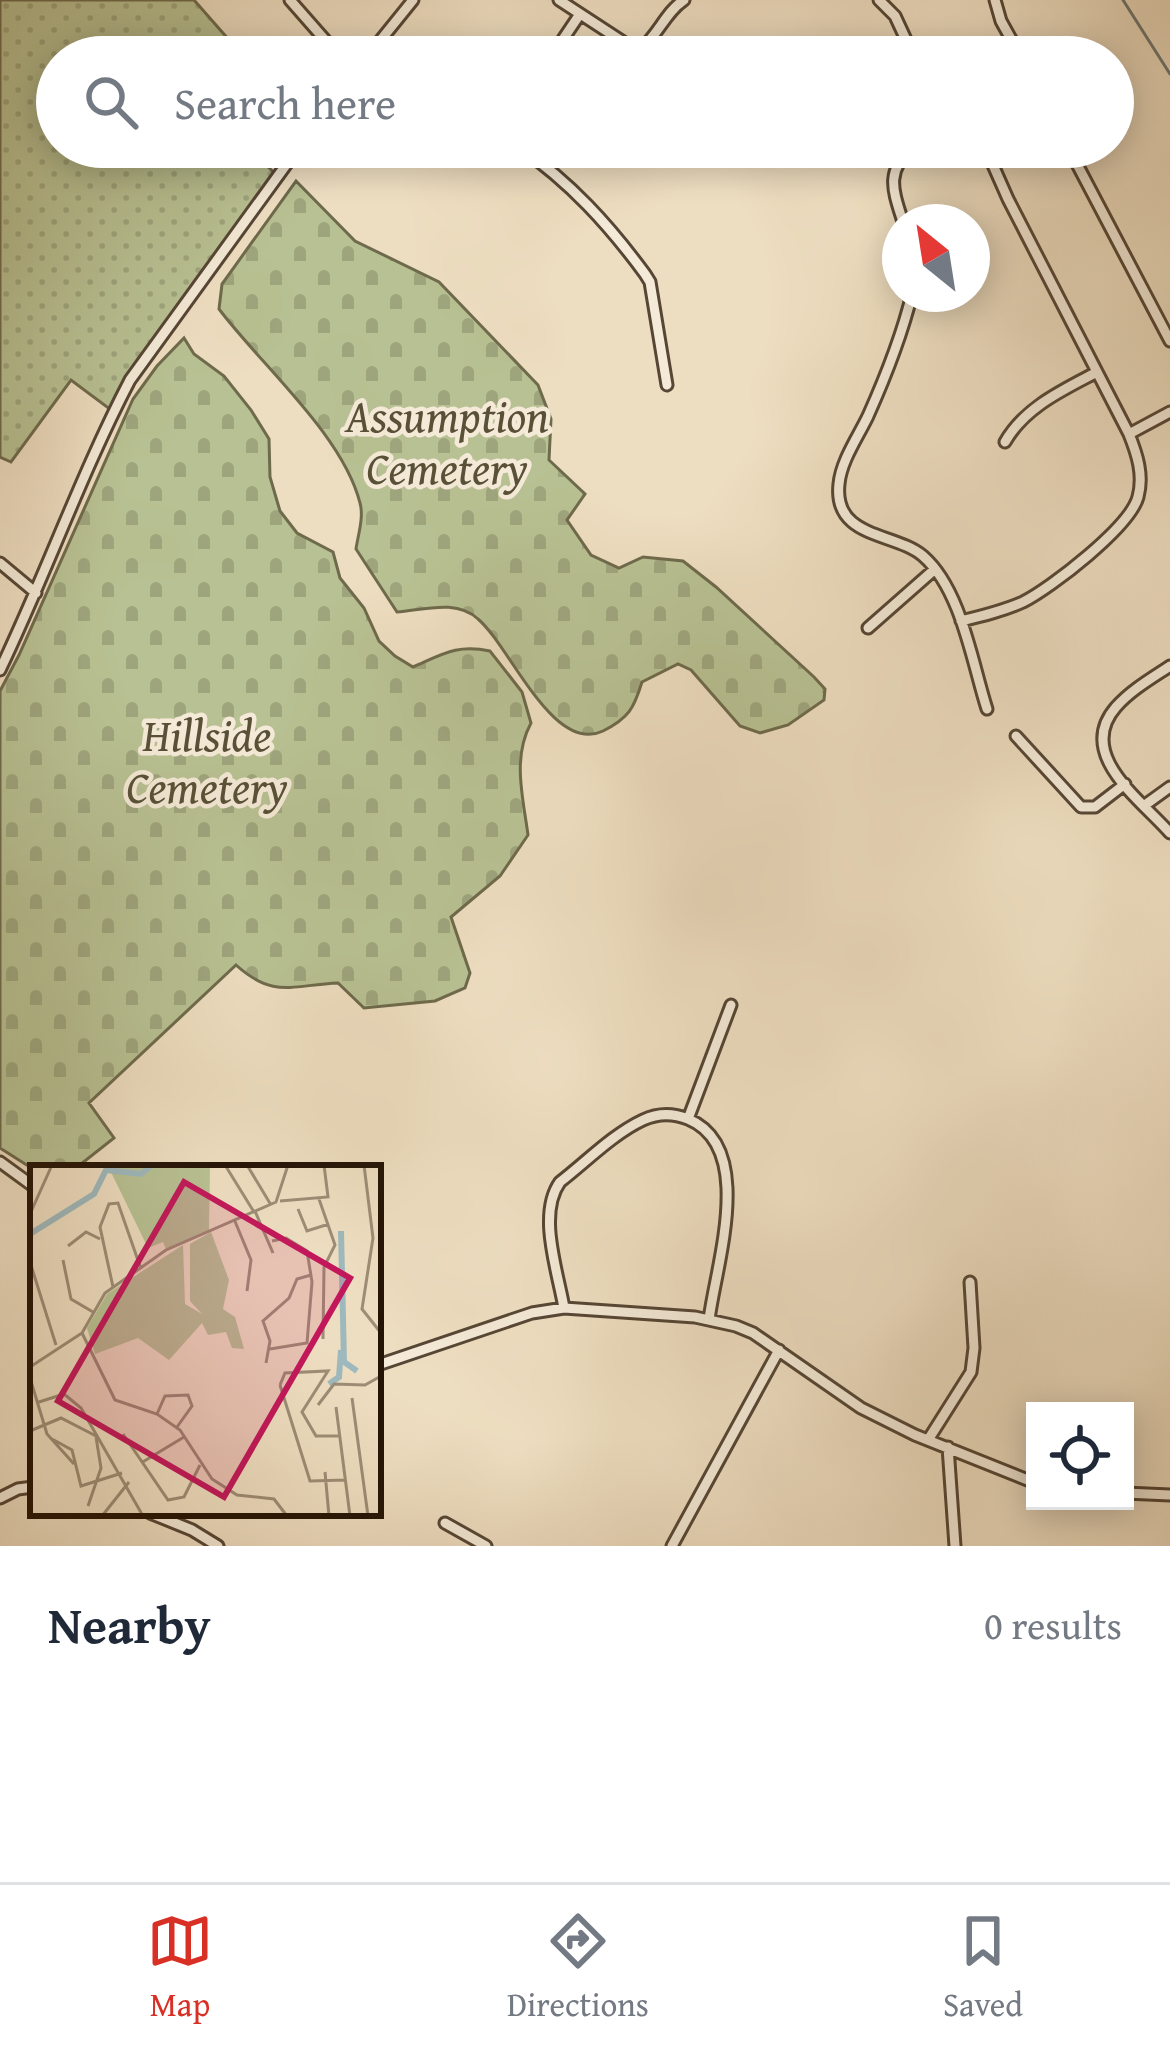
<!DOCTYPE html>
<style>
:root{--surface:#fff;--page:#f6f6f7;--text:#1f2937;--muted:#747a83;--line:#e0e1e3;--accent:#d93025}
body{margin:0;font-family:"Gentium Book Plus",serif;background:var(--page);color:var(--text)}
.controls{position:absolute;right:36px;bottom:36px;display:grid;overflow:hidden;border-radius:0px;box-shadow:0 6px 30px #0003}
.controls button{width:108px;height:108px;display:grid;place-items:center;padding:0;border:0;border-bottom:3px solid var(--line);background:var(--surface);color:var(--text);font:60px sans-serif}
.compass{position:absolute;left:882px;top:204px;width:108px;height:108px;border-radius:50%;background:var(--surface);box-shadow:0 6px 30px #0003;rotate:330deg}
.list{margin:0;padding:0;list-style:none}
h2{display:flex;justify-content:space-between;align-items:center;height:156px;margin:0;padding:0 48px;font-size:51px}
h2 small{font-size:39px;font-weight:400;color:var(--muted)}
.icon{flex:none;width:66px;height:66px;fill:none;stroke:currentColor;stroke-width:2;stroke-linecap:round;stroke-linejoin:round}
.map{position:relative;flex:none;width:1170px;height:1546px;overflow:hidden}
.search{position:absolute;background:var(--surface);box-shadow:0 6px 30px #0003;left:36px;right:36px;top:36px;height:132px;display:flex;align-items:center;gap:30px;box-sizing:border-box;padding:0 42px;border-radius:66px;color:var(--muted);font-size:45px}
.sheet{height:336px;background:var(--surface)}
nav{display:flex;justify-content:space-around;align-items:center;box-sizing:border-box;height:168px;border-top:3px solid var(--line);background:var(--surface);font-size:33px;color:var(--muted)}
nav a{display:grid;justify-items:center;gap:6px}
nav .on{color:var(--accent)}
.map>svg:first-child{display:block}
</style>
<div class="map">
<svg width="1170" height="1546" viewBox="0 0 1170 1546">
<defs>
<pattern id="grass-dots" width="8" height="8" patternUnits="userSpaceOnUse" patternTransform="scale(3)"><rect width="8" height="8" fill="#b8c193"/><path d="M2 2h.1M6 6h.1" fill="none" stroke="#9ea57d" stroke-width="1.8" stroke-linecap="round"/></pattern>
<pattern id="cemetery-stones" width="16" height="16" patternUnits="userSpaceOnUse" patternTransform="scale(3)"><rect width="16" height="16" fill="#b8c193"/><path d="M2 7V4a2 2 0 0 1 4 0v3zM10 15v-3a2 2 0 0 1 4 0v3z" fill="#9ea57d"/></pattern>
</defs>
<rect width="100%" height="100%" fill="#eedec1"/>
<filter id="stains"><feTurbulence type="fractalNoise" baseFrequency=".00167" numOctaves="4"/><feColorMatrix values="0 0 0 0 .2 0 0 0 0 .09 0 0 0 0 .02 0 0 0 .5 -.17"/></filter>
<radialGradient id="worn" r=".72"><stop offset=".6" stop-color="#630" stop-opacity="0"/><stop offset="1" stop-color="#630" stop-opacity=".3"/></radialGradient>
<path fill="url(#grass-dots)" stroke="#6e6a4c" stroke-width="3" d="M0,0H194L244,57H57V147H249L278,177L111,410L71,380L11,462L0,457Z"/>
<path fill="url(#cemetery-stones)" stroke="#6e6a4c" stroke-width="3" d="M296,181L355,241L439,282L538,385L551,419L549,460L585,494L567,520L591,555L619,568L643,557L683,561L716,587L814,677L825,689L824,700L788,725L760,733L740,726L691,670L678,664L642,682C634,708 629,718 603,731C553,755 510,646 478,619C456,599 424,610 397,612L356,549C358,535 364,517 360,503C343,435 261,365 219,309L222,284Z
M184,338L194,354L224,376L251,410L269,439L270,477L280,511L297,533L333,552L340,578L364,608L379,641L395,656L413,667C443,654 457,644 490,651L522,692L531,723C512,758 523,797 528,835L500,876L451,917L470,973L465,988L435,1001L364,1008L338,983C291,985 274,999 236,965L89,1103L114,1138L76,1168L33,1169L0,1148V691L19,655L133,399L157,366Z"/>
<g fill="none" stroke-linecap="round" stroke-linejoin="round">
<path stroke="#6d7774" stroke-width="3" d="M1123,0L1170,74"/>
<defs>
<path id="minor" d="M290,0L340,57
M559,0L634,49L643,47
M879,0L895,16L914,57
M995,0L1001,21L1021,57
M376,46L391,57
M643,47C659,33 666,12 684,0
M367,57L413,0
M551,57L580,14
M519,147C570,182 609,225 645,274L650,282L667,385
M1068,147L1170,341
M903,222C893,190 885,172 912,147
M912,294C902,335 885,378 868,416C858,437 841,461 839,484C833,539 895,532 923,556C961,589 972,662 987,709
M1129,434L1170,412
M1005,442C1025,407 1063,390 1097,372
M0,563L36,593
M961,621C982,616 1003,611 1023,602C1051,588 1130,527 1138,497C1144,475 1137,454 1129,434L1008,199L985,147
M868,628L935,569
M1170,666C1152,678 1131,690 1116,707C1075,754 1140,799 1170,833
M0,670C46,574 81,474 130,380L299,147
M1016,736L1081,807H1095L1125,784
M1145,805L1170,787
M688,1119L731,1005
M0,1162L33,1186
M564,1308C558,1272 537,1214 560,1182C586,1162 613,1134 643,1120C658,1113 673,1113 688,1119C757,1147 715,1268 709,1320
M378,1365L532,1313L564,1308L695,1317L736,1326L753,1333L861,1408L915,1435L1035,1483
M928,1440L971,1372L974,1348L970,1282
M948,1447L955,1546
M1125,1493L1170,1495
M0,1498L18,1489L33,1487
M150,1513L192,1530L218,1546
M445,1523L486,1546
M672,1546L779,1350"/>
</defs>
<use href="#minor" stroke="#564635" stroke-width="15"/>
<use href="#minor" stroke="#f4ead7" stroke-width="9"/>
</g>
<g text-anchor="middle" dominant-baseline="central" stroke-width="9" stroke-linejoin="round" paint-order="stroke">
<g font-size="45" font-style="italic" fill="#585137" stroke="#f4ead7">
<text x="447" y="415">Assumption<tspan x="447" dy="52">Cemetery</tspan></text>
<text x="207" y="734">Hillside<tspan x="207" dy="52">Cemetery</tspan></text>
</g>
</g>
<g transform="translate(30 1165)">
<rect width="351" height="351" fill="#eedec1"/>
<path d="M180,0L179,65L136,84L133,77L118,83L78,1Z" fill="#b8c193"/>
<path d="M181,67L199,115L193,144L205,152L214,184L202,183L196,167L178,170L172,158L139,195L108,173L65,189L57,163L77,129L153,80L155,139L172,149L160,136V79Z" fill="#b8c193"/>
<path fill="none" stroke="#9eb9bd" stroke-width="6" d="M311,66L314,197L327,206M0,69L64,29L76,5L111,9L122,0M299,219L309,212L311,185"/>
<path fill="none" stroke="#9d8d76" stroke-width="3" d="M195,0L224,47M217,0L241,40M334,0L343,73L332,144L351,168M289,34L305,80L294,102L293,174M250,36L298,32L294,0M268,44L277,66L299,59M225,46L243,88M0,49L22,0M204,54L221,95L217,126M38,81L56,67L70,74M33,95L41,134L63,147M0,97L26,180M83,122L70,62L79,39L88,38L111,104M52,168L85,235L127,249L150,265L182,314L207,330L244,334L257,351M240,184L277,178L282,117L277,86L256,73L242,76M236,198L240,176L233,156L259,133L267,114L281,110M0,202L52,168L75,128L136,85L246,37L258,0M0,213L17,269L44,299M250,220L255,208L298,206L272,247L286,271H310M250,220L280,316L316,315M322,233L338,351M9,237L34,229L51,243L113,351M288,240L304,219L335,220L351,211M306,242L320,351M127,249L135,231L158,230L162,241L147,262M0,266L31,253L66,271M93,269L138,335L154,332L170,300M22,274L42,285L51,321L92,308M111,298L154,272M295,307L299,351M58,341L71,303L66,272M72,351L99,317"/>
<path fill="#c2185b" fill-opacity="0.15" stroke="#c2185b" stroke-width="6" d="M154,17L320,113L194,332L28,236Z"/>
<rect width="351" height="351" fill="none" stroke="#241406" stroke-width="6"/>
</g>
<rect width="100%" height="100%" filter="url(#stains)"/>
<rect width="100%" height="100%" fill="url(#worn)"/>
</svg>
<div class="controls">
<button><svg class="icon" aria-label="locate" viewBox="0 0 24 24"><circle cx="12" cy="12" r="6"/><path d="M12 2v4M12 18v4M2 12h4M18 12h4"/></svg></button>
</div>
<svg class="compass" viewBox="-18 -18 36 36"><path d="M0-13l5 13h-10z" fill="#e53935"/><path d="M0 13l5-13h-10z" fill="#747a83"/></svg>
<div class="search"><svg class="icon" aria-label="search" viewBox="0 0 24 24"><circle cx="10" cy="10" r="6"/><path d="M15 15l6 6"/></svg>Search here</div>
</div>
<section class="sheet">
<h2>Nearby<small>0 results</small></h2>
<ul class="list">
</ul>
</section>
<nav>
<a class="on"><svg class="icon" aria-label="map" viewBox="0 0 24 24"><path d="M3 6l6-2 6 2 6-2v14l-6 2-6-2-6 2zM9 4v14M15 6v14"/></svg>Map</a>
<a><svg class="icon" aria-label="directions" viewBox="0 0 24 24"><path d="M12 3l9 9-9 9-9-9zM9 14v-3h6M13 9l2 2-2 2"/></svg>Directions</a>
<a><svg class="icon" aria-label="saved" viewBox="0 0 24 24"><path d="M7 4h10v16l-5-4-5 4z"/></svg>Saved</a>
</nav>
